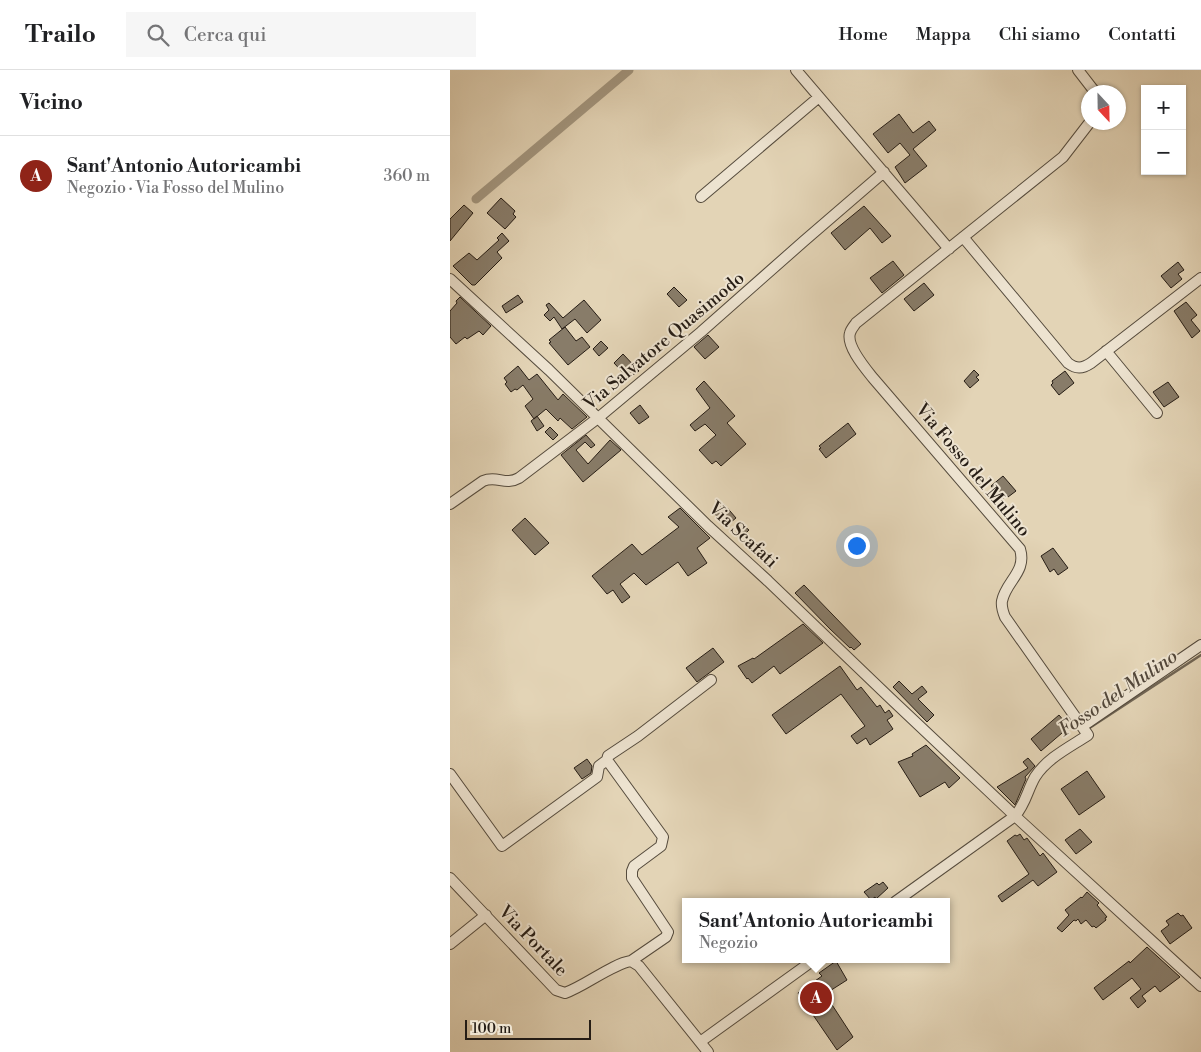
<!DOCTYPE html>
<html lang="it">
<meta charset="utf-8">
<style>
:root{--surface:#fff;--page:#f6f6f6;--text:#202124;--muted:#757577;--line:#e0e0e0;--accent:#8f2418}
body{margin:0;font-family:"Libre Bodoni",serif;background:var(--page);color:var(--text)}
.controls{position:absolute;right:15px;top:15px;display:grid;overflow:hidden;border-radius:0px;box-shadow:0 1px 4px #0004}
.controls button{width:45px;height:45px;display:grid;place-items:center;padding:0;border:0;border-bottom:1px solid var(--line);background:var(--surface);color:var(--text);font:25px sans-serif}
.compass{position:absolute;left:631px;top:15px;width:45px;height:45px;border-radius:50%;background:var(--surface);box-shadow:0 1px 4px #0004;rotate:158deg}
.scale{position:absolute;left:15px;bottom:12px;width:126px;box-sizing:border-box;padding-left:5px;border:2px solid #261d15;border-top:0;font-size:14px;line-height:18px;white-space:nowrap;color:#261d15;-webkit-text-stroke:4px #ede3d0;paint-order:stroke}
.you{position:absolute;left:406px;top:475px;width:18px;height:18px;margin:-12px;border:4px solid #fff;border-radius:50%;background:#1a73e8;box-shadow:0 0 0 8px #1a73e833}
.badge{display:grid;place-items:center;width:32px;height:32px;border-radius:50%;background:var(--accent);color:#fff;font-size:16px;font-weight:700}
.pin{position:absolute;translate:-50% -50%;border:2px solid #fff;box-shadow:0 1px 5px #0006}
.popup{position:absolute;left:232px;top:828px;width:268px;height:65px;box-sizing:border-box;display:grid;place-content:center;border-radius:0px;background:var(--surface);filter:drop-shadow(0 1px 4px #0005);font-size:16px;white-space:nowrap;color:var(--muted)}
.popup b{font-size:19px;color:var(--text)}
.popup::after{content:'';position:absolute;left:50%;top:100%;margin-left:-10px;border:10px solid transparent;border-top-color:var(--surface)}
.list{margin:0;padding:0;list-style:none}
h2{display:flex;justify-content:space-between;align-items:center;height:65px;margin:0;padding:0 20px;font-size:21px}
h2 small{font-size:16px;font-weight:400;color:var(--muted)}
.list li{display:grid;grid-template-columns:32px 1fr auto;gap:15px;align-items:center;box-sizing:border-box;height:80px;padding:0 20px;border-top:1px solid var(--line)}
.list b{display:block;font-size:19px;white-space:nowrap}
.list p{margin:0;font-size:16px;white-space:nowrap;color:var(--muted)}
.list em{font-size:16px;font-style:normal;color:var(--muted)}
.icon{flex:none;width:28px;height:28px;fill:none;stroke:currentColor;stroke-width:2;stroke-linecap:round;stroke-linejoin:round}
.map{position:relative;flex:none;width:751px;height:982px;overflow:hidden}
header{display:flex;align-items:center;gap:30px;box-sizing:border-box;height:70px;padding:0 25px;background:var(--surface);border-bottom:1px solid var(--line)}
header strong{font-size:24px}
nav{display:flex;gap:28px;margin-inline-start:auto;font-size:18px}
.search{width:350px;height:45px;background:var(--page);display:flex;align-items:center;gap:12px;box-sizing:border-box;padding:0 18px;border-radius:0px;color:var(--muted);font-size:19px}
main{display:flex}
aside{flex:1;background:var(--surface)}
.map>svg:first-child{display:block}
</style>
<header>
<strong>Trailo</strong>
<div class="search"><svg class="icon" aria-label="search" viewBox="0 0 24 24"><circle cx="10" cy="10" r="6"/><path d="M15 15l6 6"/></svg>Cerca qui</div>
<nav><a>Home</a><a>Mappa</a><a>Chi siamo</a><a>Contatti</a></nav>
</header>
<main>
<aside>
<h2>Vicino<small></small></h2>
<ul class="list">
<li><span class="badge">A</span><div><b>Sant'Antonio Autoricambi</b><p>Negozio · Via Fosso del Mulino</p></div><em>360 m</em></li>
</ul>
</aside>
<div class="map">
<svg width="751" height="982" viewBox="0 0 751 982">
<rect width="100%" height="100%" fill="#e3d4b6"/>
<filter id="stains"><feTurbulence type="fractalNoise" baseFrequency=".004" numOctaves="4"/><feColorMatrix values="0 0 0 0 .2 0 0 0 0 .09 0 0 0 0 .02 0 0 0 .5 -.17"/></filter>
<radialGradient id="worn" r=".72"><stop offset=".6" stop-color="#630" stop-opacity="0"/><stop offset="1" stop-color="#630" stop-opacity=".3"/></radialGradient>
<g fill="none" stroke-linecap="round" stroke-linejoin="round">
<path stroke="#716655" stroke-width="2.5" d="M638,659L751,585"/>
<path stroke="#a3967f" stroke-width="9" d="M26,129L179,0"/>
</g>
<path fill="#887c69" stroke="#261d15" d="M449,44L463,63L479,51L486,60L463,79L477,96L455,113L445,97L460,85L450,73L438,83L423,64Z
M51,128L65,141L63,144L66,147L55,159L37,143Z
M14,135L23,143L0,171V149Z
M414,136L441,166L432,173L420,158L395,180L381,163Z
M52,163L59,171L47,182L52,188L25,215H22L3,196L19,183L27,190L49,170L47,168Z
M443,191L454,205L432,223L420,208Z
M728,192L734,200L728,204L732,209L721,218L711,206Z
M474,213L484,225L464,241L454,229Z
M224,217L237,230L229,237L217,224Z
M68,225L73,232L56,243L52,236Z
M10,227L41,256L33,265L29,261L17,269L15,267L6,274L0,267V241L7,233L6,231Z
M134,230L151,250L137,263L125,249L112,259L104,247L100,251L94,245L99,240L96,235L99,233L113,248Z
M736,232L747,245L741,250L750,261L742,268L724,241Z
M115,257L126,271L132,267L140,277L118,295L99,273L101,272L99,270Z
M258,265L269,277L255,289L244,277Z
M151,271L158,278L149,286L143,279Z
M173,284L189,301L178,308L164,293Z
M68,296L79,310L87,304L108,330L113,324L137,347L122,359L110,348L108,351L96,339L84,349L75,336L83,329L73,315L67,320L65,319L61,322L55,314L57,312L54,308Z
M524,300L529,305L526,307L529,310L520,318L514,311Z
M615,301L624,313L609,325L601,315L603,313L602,311Z
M254,311L285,346L277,353L296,374L271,396L266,391L262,394L249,380L266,365L255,354L245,361L240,355L260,338L246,319Z
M718,312L729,327L714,337L703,322Z
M190,335L199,347L189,354L180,343Z
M87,346L94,356L87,361L81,351Z
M398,353L406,364L376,388L369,379L371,378L369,376Z
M100,357L108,365L103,370L95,362Z
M136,365L145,375L141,378L135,372L126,380L138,394L160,370L171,380L133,412L111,385Z
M553,406L566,421L558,427L557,425L552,429L541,416Z
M274,434L286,448L276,456L264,443Z
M230,438L260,468L247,478L257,493L238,506L228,492L196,515L184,503L170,514L180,527L172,533L163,520L157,524L142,506L182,474L192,485L229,457L218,447Z
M75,448L99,473L85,485L62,460Z
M294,456L299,460L290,469L285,464Z
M603,478L618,498L608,505L604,499L600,502L591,486Z
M354,515L411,574L404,580L401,577L400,578L380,559L345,523Z
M353,554L373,573L330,604L324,596L302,613L298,608L297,609L288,596L303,588L304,589Z
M263,578L274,592L247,612L236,598Z
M390,596L407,620L411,617L427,637L430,635L435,643L439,640L443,646L437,650L443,659L420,675L416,668L407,674L401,666L415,656L391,624L336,664L322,645Z
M449,611L462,624L472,616L477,622L468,629L484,645L477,652L443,617Z
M609,645L619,657L591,681L581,669Z
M476,675L510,708L499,718L495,712L470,727L448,692L463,686L462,684Z
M578,688L585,696L575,707L576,709L565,735L547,717L578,698L573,692Z
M137,689L142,696L141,703L132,709L124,698Z
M637,701L655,727L629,745L611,719Z
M630,759L642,772L626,784L615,770Z
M570,764L574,770L577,768L590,786L593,783L607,802L588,816L583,810L552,832L548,826L579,804L557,771L565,765L567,766Z
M433,812L438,818L426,829L425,827L421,830L414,822L427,813L429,815Z
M637,822L649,833L647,835L657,847L655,848L656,850L646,858L644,856L642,857L636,850L631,854L628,849L626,851L624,850L612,862L607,858L619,845L615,840L631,827L632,828Z
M728,843L731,846L733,845L742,858L720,874L711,861L719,855L716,851Z
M697,877L730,907L710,922L705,916L692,926L696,931L688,938L680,928L691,919L682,908L653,930L644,918L679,891L680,893Z
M386,891L397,910L375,924L403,967L387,980L348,923L372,906L369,903Z"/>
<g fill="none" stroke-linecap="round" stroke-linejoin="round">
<defs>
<path id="minor" d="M346,0L499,179
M628,0L645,22
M251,127L369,27
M513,167L618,293C626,299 632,299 641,293L751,208
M0,209L99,300L258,456L318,511L440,628L565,746L751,916
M656,281L707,343
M0,434L33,411C47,405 55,416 69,408L148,348L251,262L354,171L434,102
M633,656L751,575
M0,704L52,776L147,707L149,696L157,690
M0,808L106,920L115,923C135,916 162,894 181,891L189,896L258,982
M445,832L565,746C576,733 577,721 585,707C597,688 620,677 638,665L555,547C553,542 551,537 552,531C556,511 577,502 570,479L423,308C415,298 396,276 400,263C401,259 404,256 406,253L613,87L640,52
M0,874L36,845
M181,891L216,867L218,862L182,808V801L184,796L211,776L213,767L157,690L158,686L188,666L261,610
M250,972L365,889"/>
</defs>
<use href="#minor" stroke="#554b3d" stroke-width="12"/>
<use href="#minor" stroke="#ede3d0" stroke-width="10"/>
</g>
<g text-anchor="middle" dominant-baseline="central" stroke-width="4" stroke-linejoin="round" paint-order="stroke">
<g font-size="18" fill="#261d15" stroke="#ede3d0">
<text transform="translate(214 271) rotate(-40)">Via Salvatore Quasimodo</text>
<text transform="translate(523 400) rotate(50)">Via Fosso del Mulino</text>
<text transform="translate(293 465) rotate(43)">Via Scafati</text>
<text transform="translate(83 871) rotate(46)">Via Portale</text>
</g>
<g font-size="19" font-style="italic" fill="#52473a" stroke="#ede3d0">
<text transform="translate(668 623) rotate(-34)">Fosso del Mulino</text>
</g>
</g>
<rect width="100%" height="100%" filter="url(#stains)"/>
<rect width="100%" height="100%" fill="url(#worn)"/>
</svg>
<div class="controls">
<button>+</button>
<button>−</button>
</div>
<svg class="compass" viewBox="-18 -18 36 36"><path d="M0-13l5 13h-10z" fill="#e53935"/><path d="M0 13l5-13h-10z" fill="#757577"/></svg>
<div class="scale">100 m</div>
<div class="you"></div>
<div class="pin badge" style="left:366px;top:928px">A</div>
<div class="popup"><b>Sant'Antonio Autoricambi</b>Negozio</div>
</div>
</main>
